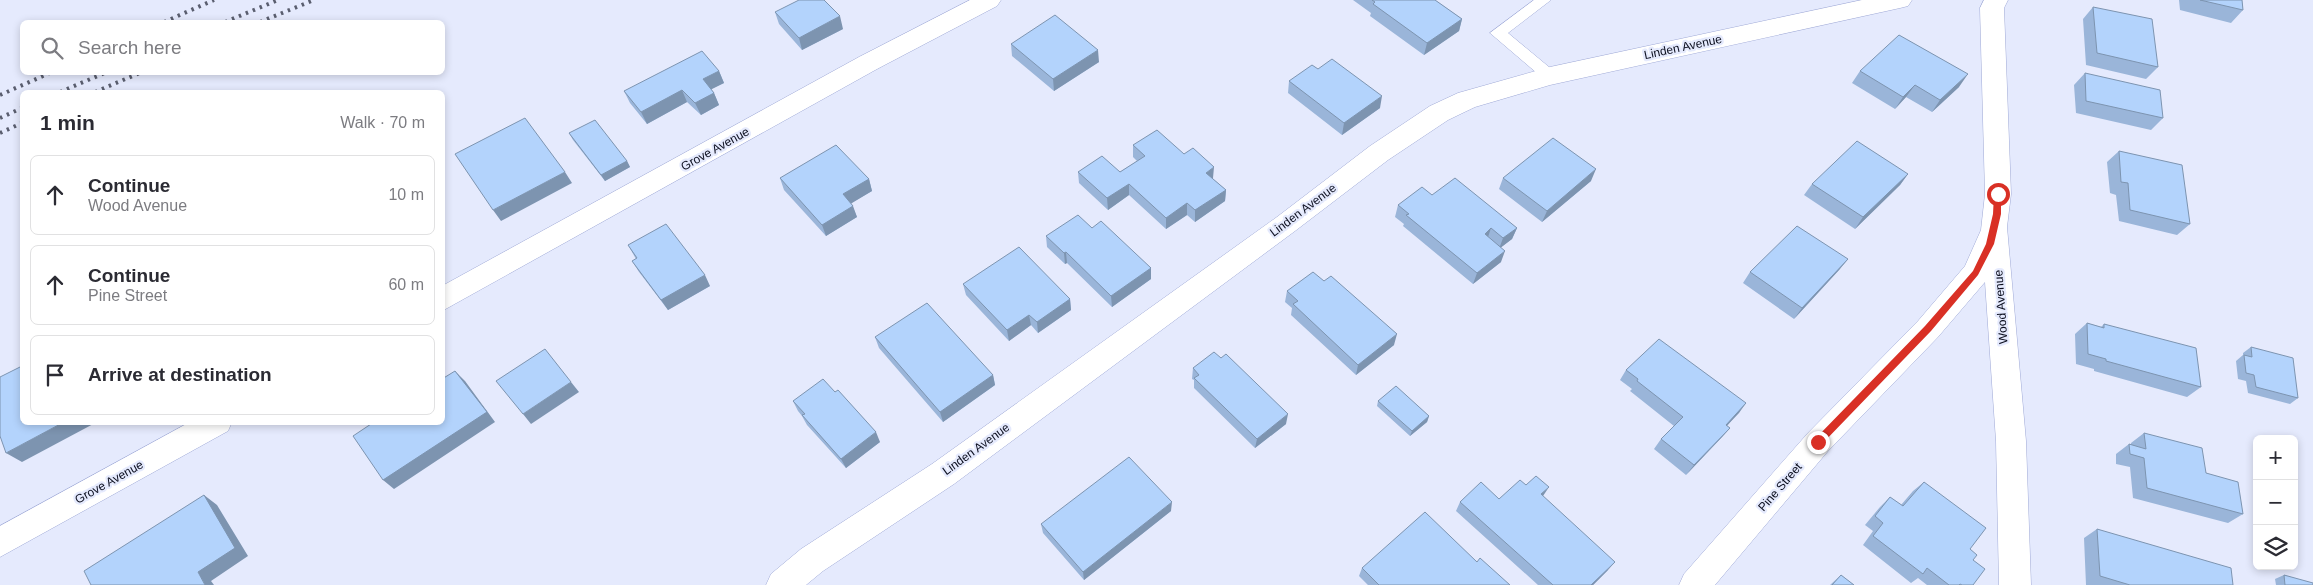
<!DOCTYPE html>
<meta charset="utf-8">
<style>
:root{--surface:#fff;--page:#f2f2f3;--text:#2b2b33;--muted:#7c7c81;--line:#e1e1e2}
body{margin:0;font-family:Arial,sans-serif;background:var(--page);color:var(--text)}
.controls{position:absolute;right:15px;bottom:15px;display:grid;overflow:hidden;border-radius:8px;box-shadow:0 2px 8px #0003}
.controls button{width:45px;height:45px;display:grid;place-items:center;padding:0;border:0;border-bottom:1px solid var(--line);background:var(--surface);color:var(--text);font:25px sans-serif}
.stop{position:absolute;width:15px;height:15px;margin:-11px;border:4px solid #d93025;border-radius:50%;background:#fff}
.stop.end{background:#d93025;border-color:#fff;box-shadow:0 1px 5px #0008}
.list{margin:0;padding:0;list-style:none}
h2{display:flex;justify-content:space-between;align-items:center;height:65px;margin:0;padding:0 20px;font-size:21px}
h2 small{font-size:16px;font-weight:400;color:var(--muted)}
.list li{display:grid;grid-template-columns:32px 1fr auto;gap:15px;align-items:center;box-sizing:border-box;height:80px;margin:0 10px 10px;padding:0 10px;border:1px solid var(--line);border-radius:8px}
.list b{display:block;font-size:19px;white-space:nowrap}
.list p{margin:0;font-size:16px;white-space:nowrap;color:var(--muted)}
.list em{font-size:16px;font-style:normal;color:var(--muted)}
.icon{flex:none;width:28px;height:28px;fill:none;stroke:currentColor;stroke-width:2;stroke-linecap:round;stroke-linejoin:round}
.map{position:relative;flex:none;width:2313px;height:585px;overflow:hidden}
.search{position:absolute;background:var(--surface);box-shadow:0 2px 8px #0003;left:20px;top:20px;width:425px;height:55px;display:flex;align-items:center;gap:12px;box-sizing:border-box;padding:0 18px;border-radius:8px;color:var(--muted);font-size:19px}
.panel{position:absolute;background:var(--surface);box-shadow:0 2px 8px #0003;left:20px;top:90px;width:425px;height:335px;border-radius:8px}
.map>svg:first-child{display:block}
</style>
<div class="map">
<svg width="2313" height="585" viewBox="0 0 2313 585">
<rect width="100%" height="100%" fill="#e5eafd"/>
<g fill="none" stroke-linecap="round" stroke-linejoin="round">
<defs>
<path id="lane" d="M1534,0H1551L1508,33L1555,72L1558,76L1555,80H1545L1490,33Z"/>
<path id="street" d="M970,0H1001L997,6L877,69L442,311V286L859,57Z
M1862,0H1912L1908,6L1900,8L1550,85L1475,107L1448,120L1388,160L1295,231L954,484L823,571L806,585H766L771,574L801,549L932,464L1277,217L1370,146L1430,106L1458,93L1550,67Z
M1984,0H2008L2004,8L2011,194L2007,227L2026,441L2031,585H1999L1996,441L1985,282L1938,337L1828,451L1715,585H1679L1684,574L1808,433L1918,321L1965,266L1981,230L1985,194L1980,8Z
M190,422H232L228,431L0,557V526Z"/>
</defs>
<use href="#lane" stroke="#9fa9d6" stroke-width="1"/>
<use href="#street" stroke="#9fa9d6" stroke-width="1"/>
<use href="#lane" fill="#fff" fill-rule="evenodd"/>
<use href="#street" fill="#fff" fill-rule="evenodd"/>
<path stroke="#5a5e6f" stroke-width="4" stroke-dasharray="2.5 5" stroke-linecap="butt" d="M164,22L214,0
M225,22L278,0
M260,22L314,0
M60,92L107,72
M95,92L142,72
M0,95L52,72
M0,118L22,108
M0,133L22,123"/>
</g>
<path fill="#9ab5d9" d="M1353,0H1435L1462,19L1459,31L1424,55L1370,16L1371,13Z
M2179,0H2242L2243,10L2231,23L2180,10Z
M2093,7L2158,67L2146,79L2086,65L2083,19Z
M775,12L843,29L802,50L779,24Z
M1011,44L1099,62L1054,91L1012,56Z
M1318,69L1380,108L1342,135L1288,93L1289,81Z
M719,71L724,83L711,89L714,93L719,105L701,115L687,102L647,124L630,103L624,91Z
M1860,71L1959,87L1932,112L1906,97L1895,109L1852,83Z
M2085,73L2163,118L2151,130L2076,113L2074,85Z
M569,133L627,161L630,167L605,181L573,140Z
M1133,145L1213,178V179L1226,190L1225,201L1195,222L1187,215L1166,229L1129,195L1108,210L1079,183L1078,172H1120L1137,161L1133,157Z
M2119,151L2190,224L2177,235L2119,221L2116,195L2110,193L2107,162Z
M1908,174L1900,185L1855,229L1804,195L1812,184Z
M780,178L869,179L872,191L851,203L857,217L826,236L784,190Z
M1503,178L1591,181L1542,222L1499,189Z
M1432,195L1517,228L1512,239L1501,247V262L1473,284L1403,226L1404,224L1395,217L1398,205Z
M1092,228L1151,268V279L1112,307L1067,263L1065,264L1047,247L1046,236Z
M628,245L710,286L668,310L639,272L632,261L636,259Z
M1848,259L1839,270L1794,319L1743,283L1750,272Z
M1324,281L1394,345L1356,375L1291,315L1292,308L1285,302L1287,291Z
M963,284L1070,299L1071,310L1038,333L1031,325L1009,341L966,295Z
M2087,323L2101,327L2104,324L2201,387L2187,397L2094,371V369L2076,364L2075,334Z
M875,337L993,375L995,385L943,422L879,348Z
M2251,347L2298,398L2290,404L2248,393L2246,381L2238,379L2236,361L2243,355V353Z
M1193,368L1286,424L1255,448L1194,388V380L1192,379Z
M1626,370L1746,403L1727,426L1730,428L1722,437L1686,475L1654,449L1661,439L1674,426L1630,391L1632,389L1620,380Z
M793,401L880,442L846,468L807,425L802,416L798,411Z
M1378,401L1429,416L1427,422L1410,436L1377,406Z
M2144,433L2206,473L2243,514L2228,523L2133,498L2130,467L2116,464V454L2129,444L2131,445V443Z
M1924,482L1970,549L1973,560V585H1927L1918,578L1911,583L1863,545L1873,531L1865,525L1880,507L1890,497L1901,505L1913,491Z
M1526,485L1543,497L1608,570L1593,585H1538L1456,511L1460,502L1499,499Z
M1171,511L1084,580L1043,533L1041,524Z
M2097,529L2233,585H2086L2084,538Z
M1477,562L1510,585H1368L1359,576L1362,568Z
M1841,575L1854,585H1830Z
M2284,575L2313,585H2276L2275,579Z"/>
<path fill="#7d94b0" d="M840,16L843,29L802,50L799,38Z
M1462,19L1459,31L1424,55L1427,43Z
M1098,50L1099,62L1054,91L1053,79Z
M719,71L724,83L708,91L703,79Z
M1968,74L1959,87L1932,112L1940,100Z
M1915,85L1906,97L1895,109L1903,97Z
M682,90L687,102L647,124L641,112Z
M714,93L719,105L701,115L695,103Z
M1382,96L1380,108L1342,135L1344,123Z
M627,161L630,167L605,181L601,175Z
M1214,167L1213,178L1205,184L1206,173Z
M1596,169L1591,181L1542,222L1547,211Z
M565,172L572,183L501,221L493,210Z
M1908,174L1900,185L1855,229L1863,217Z
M869,179L872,191L847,206L843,194Z
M1129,184V195L1108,210L1107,198Z
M1226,190L1225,201L1195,222V210Z
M1187,203V215L1166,229V218Z
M853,206L857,217L826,236L822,225Z
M1491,228L1487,240L1485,234Z
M1517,228L1512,239L1499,249L1503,238Z
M1505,251L1501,262L1473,284L1477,273Z
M1066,252L1067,263L1065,264L1064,253Z
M1848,259L1839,270L1794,319L1802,308Z
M1151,268V279L1112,307L1111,296Z
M705,275L710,286L668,310L661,300Z
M1070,299L1071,310L1038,333L1037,322Z
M1029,315L1031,325L1009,341L1007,330Z
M1397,334L1394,345L1356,375L1358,365Z
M455,371L465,381L495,422L394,489L383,480Z
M993,375L995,385L943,422L940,412Z
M571,382L579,392L531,424L523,414Z
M1746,403L1739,413L1718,435L1726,425Z
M1288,414L1286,424L1255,448L1257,439Z
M1429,416L1427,422L1410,436L1412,431Z
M64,422H97L22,462L6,453Z
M1730,428L1722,437L1686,475L1694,465Z
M876,432L880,442L846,468L841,459Z
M1549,487L1543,496L1535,504L1541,494Z
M204,495L217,505L248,556L211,581L214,585H205L198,572Z
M1172,502L1171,511L1084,580L1083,572Z
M1615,562L1608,570L1593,585H1591Z"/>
<path fill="#b3d3fc" stroke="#7d94b0" d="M799,0H824L840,16L799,38L775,12Z
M1372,0H1435L1462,19L1427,43L1373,4L1375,2Z
M2200,0H2242L2243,10Z
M2093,7L2152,19L2158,67L2097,53Z
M1055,15L1098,50L1053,79L1011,44Z
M1899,35L1968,74L1940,100L1915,85L1903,97L1860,71Z
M702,51L719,71L703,79L714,93L695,103L682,90L641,112L624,91Z
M1332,59L1382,96L1344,123L1289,81L1312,65L1318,69Z
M2085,73L2160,90L2163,118L2086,101Z
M525,118L565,172L493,210L455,154Z
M595,120L627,161L601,175L569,133Z
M1157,130L1184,154L1193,148L1214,167L1206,173L1226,190L1195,210L1187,203L1166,218L1129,184L1107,198L1078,172L1102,156L1120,172L1145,156L1133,145Z
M1553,138L1596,169L1547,211L1503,178Z
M1857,141L1908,174L1863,217L1812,184Z
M836,145L869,179L843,194L853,206L822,225L780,178Z
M2119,151L2182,165L2190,224L2130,210L2128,183L2121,182Z
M1455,178L1517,228L1503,238L1491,228L1485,234L1505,251L1477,273L1406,215L1409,214L1398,205L1422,187L1432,195Z
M1078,215L1092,228L1101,221L1151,268L1111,296L1066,252L1064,253L1046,236Z
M666,224L705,275L661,300L632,261L637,258L628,245Z
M1797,226L1848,259L1802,308L1750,272Z
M1019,247L1070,299L1037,322L1029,315L1007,330L963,284Z
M1313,272L1324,281L1331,276L1397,334L1358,365L1293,304L1298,301L1287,291Z
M927,303L993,375L940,412L875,337Z
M2087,323L2104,328V324L2196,348L2201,387L2106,361V359L2088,354Z
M1659,339L1746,403L1726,425L1730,428L1694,465L1661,439L1683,417L1637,381L1638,379L1626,370Z
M2251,347L2293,358L2298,398L2256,387L2254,375L2246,373L2244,355L2252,357Z
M545,349L571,382L523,414L496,381Z
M1214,352L1221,358L1226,354L1288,414L1257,439L1194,378L1199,375L1193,368Z
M22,366V422H64L6,453L0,436V377Z
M455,371L487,412L383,480L353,436L374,422H442V379Z
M823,379L835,392L838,390L876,432L841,459L802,415L805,414L793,401Z
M1396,386L1429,416L1412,431L1378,401Z
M2144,433L2202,448L2206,473L2238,482L2243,514L2147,488L2144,458L2130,454L2129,444L2146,449Z
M1129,457L1172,502L1083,572L1041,524Z
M1536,476L1549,487L1541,494L1615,562L1591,585H1553L1460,502L1481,482L1499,499L1520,480L1526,485Z
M1924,482L1986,528L1970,549L1977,555L1973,560L1985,569L1973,585H1962L1960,584L1959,585H1949L1927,568L1923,574L1873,536L1883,523L1875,516L1890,497L1903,506Z
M204,495L235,548L198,572L205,585H91L84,571Z
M1425,512L1477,562L1480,558L1510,585H1379L1362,568Z
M2097,529L2231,568L2233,585H2130L2100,576Z
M1841,575L1854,585H1832Z
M2284,575L2313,583V585H2285Z"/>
<path fill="#d93025" d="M1998,191L2001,194V214L1994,244L1978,275L1931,331L1821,445H1815V439L1925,326L1973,271L1986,244L1993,214L1994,194Z"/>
<g text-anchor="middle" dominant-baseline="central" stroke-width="4.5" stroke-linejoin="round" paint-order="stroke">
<g font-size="12" fill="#0b0e1e" stroke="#e5eafd">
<text transform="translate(1683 47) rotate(-12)">Linden Avenue</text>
<text transform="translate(715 149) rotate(-29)">Grove Avenue</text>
<text transform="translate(1303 210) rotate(-37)">Linden Avenue</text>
<text transform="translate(2001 307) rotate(-94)">Wood Avenue</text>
<text transform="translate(976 449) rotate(-36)">Linden Avenue</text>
<text transform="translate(109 482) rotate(-29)">Grove Avenue</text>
<text transform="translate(1780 487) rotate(-49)">Pine Street</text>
</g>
</g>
</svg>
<div class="controls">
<button>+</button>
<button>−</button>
<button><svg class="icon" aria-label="layers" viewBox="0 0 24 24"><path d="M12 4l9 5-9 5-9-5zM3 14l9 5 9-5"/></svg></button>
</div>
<div class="stop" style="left:1998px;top:194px"></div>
<div class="stop end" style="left:1818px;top:442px"></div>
<div class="search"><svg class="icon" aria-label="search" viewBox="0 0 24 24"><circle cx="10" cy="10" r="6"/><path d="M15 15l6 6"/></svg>Search here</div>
<section class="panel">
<h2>1 min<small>Walk · 70 m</small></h2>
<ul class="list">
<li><svg class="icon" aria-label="ahead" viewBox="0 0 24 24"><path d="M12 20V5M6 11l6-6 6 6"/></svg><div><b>Continue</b><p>Wood Avenue</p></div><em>10 m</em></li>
<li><svg class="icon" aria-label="ahead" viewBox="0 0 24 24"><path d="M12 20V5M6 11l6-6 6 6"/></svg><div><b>Continue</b><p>Pine Street</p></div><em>60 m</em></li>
<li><svg class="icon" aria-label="arrive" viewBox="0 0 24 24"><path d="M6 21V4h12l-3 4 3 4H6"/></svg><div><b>Arrive at destination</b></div></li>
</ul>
</section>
</div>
